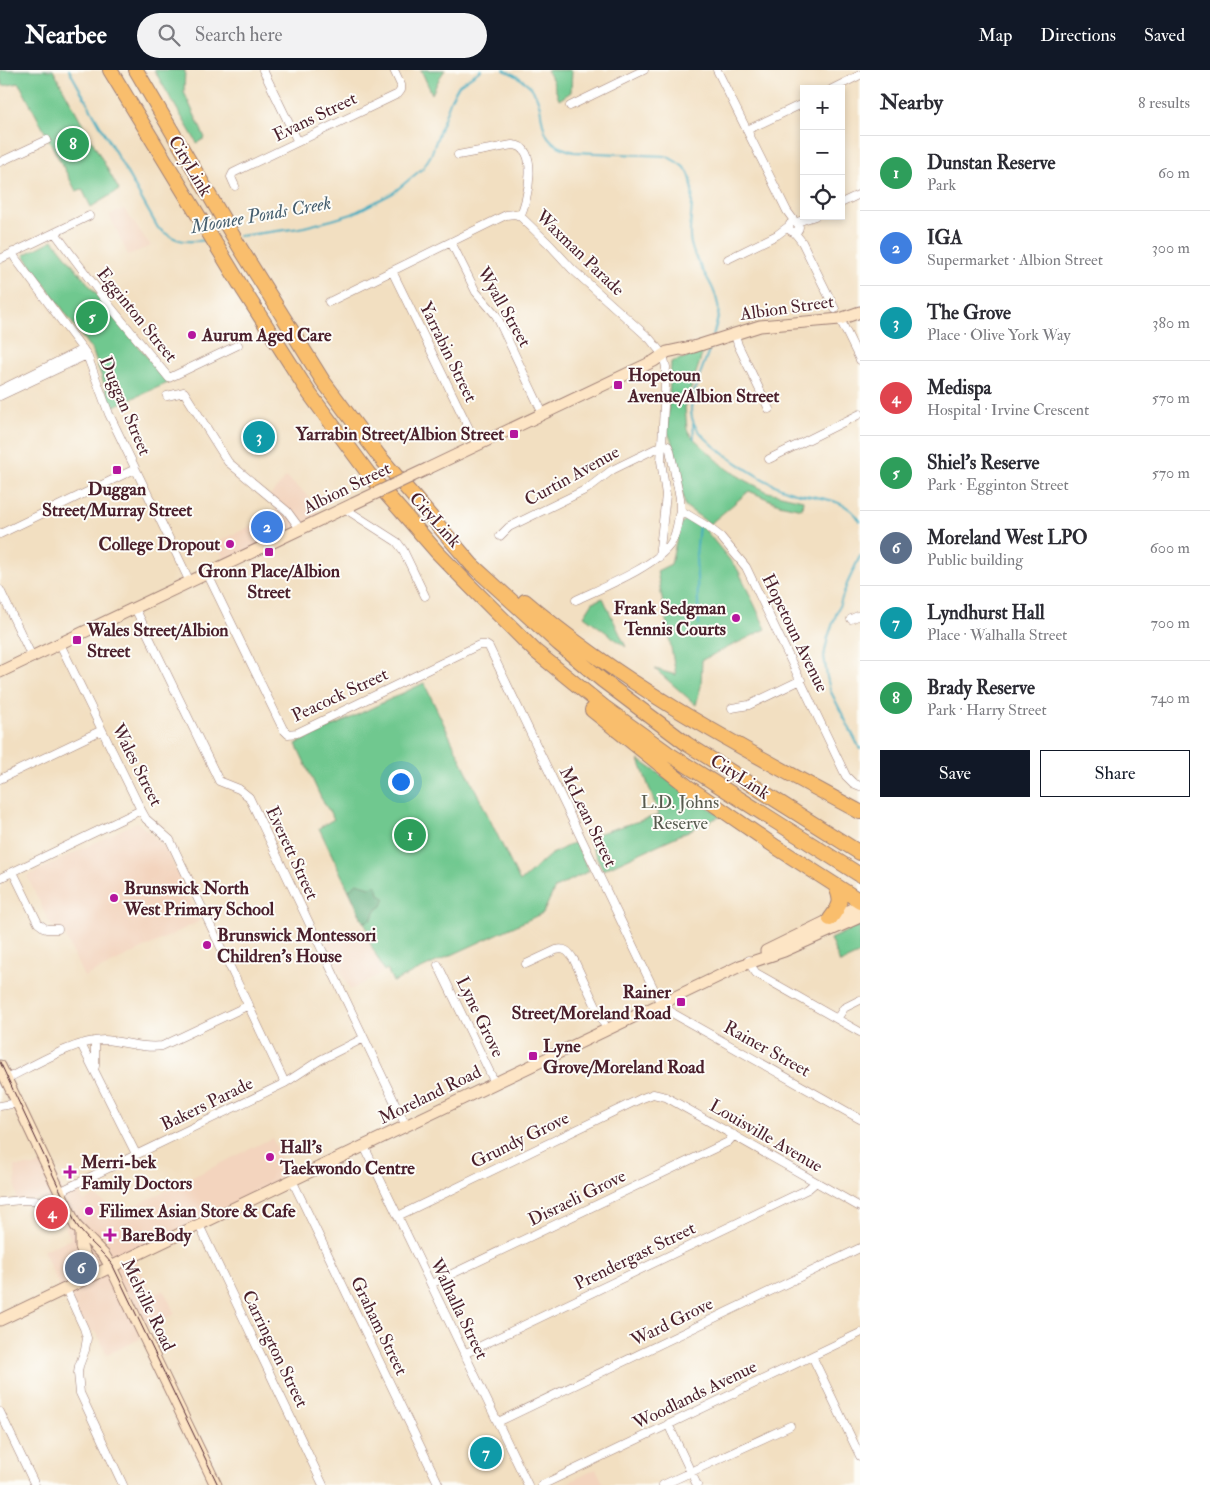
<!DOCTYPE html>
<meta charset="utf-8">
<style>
:root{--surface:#fff;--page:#f2f2f3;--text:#2b2b33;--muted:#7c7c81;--line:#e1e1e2;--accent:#111827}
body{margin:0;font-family:"IM FELL Double Pica",serif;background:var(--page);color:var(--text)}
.controls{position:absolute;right:15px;top:15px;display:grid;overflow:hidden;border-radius:0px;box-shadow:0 2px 8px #0003}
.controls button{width:45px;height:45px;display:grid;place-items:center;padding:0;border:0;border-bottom:1px solid var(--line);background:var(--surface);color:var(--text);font:25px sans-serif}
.you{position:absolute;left:400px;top:711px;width:18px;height:18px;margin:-12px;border:4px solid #fff;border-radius:50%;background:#1a73e8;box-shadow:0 0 0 8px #1a73e833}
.badge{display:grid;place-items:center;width:32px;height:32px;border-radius:50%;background:var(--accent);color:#fff;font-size:16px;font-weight:700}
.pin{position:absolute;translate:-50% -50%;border:2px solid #fff;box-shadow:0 1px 5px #0006}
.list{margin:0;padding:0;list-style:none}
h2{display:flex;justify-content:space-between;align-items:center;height:65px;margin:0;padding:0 20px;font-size:21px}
h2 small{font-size:16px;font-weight:400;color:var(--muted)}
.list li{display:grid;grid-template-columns:32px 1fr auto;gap:15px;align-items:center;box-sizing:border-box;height:75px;padding:0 20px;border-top:1px solid var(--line)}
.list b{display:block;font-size:19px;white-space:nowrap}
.list p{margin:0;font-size:16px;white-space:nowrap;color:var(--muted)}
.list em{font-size:16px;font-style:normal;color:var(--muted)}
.actions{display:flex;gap:10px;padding:15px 20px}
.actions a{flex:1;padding:11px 0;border:1px solid var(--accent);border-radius:0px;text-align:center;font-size:18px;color:var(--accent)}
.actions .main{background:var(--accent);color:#fff}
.icon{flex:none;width:28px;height:28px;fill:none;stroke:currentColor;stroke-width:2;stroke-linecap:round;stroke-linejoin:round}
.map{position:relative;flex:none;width:860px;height:1415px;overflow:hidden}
header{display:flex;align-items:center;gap:30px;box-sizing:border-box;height:70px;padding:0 25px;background:var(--accent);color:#fff}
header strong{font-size:24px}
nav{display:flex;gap:28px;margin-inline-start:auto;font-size:18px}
.search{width:350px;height:45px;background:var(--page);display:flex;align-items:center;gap:12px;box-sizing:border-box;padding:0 18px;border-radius:28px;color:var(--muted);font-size:19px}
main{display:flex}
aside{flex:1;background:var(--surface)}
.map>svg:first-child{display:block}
</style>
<header>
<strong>Nearbee</strong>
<div class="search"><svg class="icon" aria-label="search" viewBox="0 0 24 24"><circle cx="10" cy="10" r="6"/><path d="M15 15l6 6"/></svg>Search here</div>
<nav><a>Map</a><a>Directions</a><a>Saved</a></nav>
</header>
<main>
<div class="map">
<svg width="860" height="1415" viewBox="0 0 860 1415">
<rect width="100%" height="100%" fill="#fdfcf7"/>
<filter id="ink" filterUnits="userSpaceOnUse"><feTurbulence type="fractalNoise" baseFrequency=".02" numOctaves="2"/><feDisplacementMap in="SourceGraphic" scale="10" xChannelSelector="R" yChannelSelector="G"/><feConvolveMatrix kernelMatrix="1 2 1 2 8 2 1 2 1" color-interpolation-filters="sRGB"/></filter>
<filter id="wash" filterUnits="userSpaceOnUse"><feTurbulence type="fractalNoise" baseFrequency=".0096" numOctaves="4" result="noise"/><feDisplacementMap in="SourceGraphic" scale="20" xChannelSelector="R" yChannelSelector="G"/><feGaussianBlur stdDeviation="1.12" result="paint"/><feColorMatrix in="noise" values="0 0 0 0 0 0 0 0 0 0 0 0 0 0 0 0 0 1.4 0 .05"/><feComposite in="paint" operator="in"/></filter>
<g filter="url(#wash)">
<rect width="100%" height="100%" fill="#f2dfc1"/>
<path fill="#f3d4be" d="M124,139L151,176L128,185L109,145Z
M286,407L306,424L320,446L225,491L216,473L271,446L279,435L269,427Z
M137,752L165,776L200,851L84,907L64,864L51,856L27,806Z
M361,857L383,902L350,920L326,874Z
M272,1068L291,1109L133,1185L153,1225L164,1220L175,1244L145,1258L148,1265L107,1285L97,1263L82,1256L66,1222L62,1223L43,1180L71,1169L60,1146L41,1152V1129H16L15,1096H36L49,1090L64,1122L76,1115L83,1131L95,1126L111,1137L116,1145Z
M596,1399L604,1415H570L569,1412Z"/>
<path fill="#6fc88f" stroke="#5c745d" d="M0,0H53L119,120L91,137L82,119L76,121L19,13L3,16L0,8Z
M154,0H185L184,22L205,68L197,73Z
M421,0H445L440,7L432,24Z
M547,0H572L571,22L559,30L552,9Z
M53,170L168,313L112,337L93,282L24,185Z
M703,282L685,336L687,359L691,366L727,399L745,410L768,422L803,430L802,439L779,434L749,421L710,454L685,436L673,374L667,361L671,292Z
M686,449L702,456L738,500L766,559L702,590L701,616L696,635L655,599L676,605L657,501L671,494L680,455Z
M603,528L626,577L584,546L593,532Z
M424,613L520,812L550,785L575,772L589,801L555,818L543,843L393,912L387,899L384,901L369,871L372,869L319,758L334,749L321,728L296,674Z
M639,690L721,746L603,800L587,767L659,745Z
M860,855V884L840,893L830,869Z"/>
<path fill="#5bac7a" stroke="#526652" d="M357,813L370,817L375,815L378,818L379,824L383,826L385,828L382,836L376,840L371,850L363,852L349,820Z"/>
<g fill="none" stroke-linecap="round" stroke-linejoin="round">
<path stroke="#41abc0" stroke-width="2" d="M69,0L158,158C176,172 185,173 207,170
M504,0C514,4 523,9 531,17C551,44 529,70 574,82L666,86C673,90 683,94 688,102C697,119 689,148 690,167C692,193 714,210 718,235C720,245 716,256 713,265
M239,166L300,158L332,150L352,144L393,123L423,98L431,85L451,29L459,15L481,0
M710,277C704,296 692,320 691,339C691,345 692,351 696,357C711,379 763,412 789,421C813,429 846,426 860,451
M693,354L694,368
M860,486L847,514L828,567L824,586L827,607L830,620L860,679
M699,554L696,486L699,455"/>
</g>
</g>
<g filter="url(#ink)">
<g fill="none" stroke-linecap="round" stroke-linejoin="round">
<defs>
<path id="street" d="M263,0L298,72
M717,0L787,141L795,152
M832,19L860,5
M570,36L644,0
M747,60L804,33
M458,85L512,75C540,74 528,131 520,146
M0,92L47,70
M235,116L231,107L233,103L237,101L398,24L401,20V15L394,0
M841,133L860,124
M789 157a5 5 0 1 1 10 0a5 5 0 1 1-10 0Z
M797,152L815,146
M794,162L802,172L835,239
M55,163L109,235L169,308L238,275
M451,172L476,222L496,245L543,344
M13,182L15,188L87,285L109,344L190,512
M0,189L89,146
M728,189L777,165L789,156
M392,201L477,375
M329,232L506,145L515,144L520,146L550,175L572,199L650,269L663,285L666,297L662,374L668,376L670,380L680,428V440L708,457L721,467L746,497L846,706L853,713L860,716
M840,249L860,290
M738,262L736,268L738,275L769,339
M0,320L83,279
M0,326L87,285
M167,326L184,322L228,392L287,441L301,460
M769,389L860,344
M344,438L397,472L403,480L425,526
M0,464L135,399
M500,466L509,457L587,419L612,400L661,376
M659,487L666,425L661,391L662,374
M207,503L283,659L288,664L297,663L479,575H486L489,577L661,934L674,944L860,1049
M0,520L32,587
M576,530C601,518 657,496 671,473C677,464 678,450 680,440
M135,538L219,711L239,719L249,727L406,1056
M851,549L860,545
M60,574L141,740L146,749L170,770L285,1013
M732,638L749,635L801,610
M0,709L102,660
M13,802L38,853L46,859H58
M0,808L141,740
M749,890L751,896L756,903L860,962
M526,894L556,880C565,877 569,882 574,890L607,960
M438,895L495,1013
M837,949L844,938L860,930
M81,974L136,1084
M95,996V971
M6,1009C33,996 75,970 104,970C123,971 143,979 162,976L249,935
M0,1036L18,1033
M364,1076L528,1415
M292,1110L439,1415
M59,1122L285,1013L320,990L364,968
M0,1132L22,1130L63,1131
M398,1146L640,1029L653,1024L666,1027L860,1137
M199,1155L323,1415
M431,1214L728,1072L734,1065
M66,1219L84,1258L87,1268L85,1280L79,1296L78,1303L80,1323L123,1415
M464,1284L808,1119L816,1112
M812,1286L860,1386
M0,1342L35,1415
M498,1352L860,1178
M668,1354L697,1415
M542,1415L860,1263
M663,1415L790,1356"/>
<path id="secondary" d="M684,280L760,256L840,249L860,242
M427,399L654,291L667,282L690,277
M0,602L353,434
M766,881L860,835
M0,996L76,1156L104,1185L111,1197L216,1415
M81,1163V1177L91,1200L88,1208
M0,1250L740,896L784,881L860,847"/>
<path id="highway" d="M110,0L244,221L309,323L368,403L437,482L469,515L535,581L604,637L669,684L860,805
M136,0L239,176L323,311L379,386L472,495L559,574L602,610L687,674L860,783
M525,531C626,618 744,679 860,742
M592,640L687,716L776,777L860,831
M830,849C840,836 843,832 835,815"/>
</defs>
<use href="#street" stroke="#9e7f76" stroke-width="9"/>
<use href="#secondary" stroke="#9e7f76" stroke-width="13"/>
<use href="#highway" stroke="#9e7f76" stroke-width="16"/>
<use href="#street" stroke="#fff" stroke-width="8"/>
<use href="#secondary" stroke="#fde5c5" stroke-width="11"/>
<use href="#highway" stroke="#f9be6d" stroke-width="14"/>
<path stroke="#4a1f2b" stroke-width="1" d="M0,992L76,1154C86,1170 102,1180 113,1196L218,1415"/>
<defs>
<path id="secondary-bridge" d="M353,434L427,399"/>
</defs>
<use href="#secondary-bridge" stroke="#9e7f76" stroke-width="13" stroke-linecap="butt"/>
<use href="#secondary-bridge" stroke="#fde5c5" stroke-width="11"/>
</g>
</g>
<g fill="#b5179e" stroke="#fdfcf7" stroke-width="2">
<circle cx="192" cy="265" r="5"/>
<rect x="613" y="310" width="10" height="10" rx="2.5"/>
<rect x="509" y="359" width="10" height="10" rx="2.5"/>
<rect x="112" y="395" width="10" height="10" rx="2.5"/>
<circle cx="230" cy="474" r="5"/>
<rect x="264" y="477" width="10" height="10" rx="2.5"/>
<circle cx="736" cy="548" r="5"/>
<rect x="72" y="565" width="10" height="10" rx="2.5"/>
<circle cx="114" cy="828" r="5"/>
<circle cx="207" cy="875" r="5"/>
<rect x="676" y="927" width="10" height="10" rx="2.5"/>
<rect x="528" y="981" width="10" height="10" rx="2.5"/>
<circle cx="270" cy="1087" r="5"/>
<path d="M67.5 1094.5h5v5h5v5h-5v5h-5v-5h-5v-5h5z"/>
<circle cx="89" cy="1141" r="5"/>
<path d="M107.5 1157.5h5v5h5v5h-5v5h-5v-5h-5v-5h5z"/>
</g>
<g text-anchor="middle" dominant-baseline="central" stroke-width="4" stroke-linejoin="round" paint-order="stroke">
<g font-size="18" fill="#4a1f2b" stroke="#fdfcf7">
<text transform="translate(315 47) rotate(-26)">Evans Street</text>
<text transform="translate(190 96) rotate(59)">CityLink</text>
<text transform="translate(580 183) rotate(44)">Waxman Parade</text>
<text transform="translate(504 237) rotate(60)">Wyall Street</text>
<text transform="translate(787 238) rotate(-8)">Albion Street</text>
<text transform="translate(137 245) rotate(51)">Egginton Street</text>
<text transform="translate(448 282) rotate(64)">Yarrabin Street</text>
<text transform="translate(125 336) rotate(67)">Duggan Street</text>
<text transform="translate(572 406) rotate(-29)">Curtin Avenue</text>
<text transform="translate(347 418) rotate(-26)">Albion Street</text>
<text transform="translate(435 450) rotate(48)">CityLink</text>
<text transform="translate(795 563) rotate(64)">Hopetoun Avenue</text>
<text transform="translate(340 625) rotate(-25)">Peacock Street</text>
<text transform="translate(137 695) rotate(63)">Wales Street</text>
<text transform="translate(740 707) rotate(33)">CityLink</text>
<text transform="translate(588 747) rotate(64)">McLean Street</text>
<text transform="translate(292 783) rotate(65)">Everett Street</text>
<text transform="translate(480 947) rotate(64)">Lyne Grove</text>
<text transform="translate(767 979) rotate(29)">Rainer Street</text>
<text transform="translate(430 1025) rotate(-26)">Moreland Road</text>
<text transform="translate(207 1034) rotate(-26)">Bakers Parade</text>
<text transform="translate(766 1066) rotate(30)">Louisville Avenue</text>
<text transform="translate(520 1070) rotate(-26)">Grundy Grove</text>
<text transform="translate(577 1128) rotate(-26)">Disraeli Grove</text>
<text transform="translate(635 1186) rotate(-26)">Prendergast Street</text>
<text transform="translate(148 1235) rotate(64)">Melville Road</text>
<text transform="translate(459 1239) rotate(64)">Walhalla Street</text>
<text transform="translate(672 1252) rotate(-26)">Ward Grove</text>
<text transform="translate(379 1256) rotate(64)">Graham Street</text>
<text transform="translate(275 1279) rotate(64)">Carrington Street</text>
<text transform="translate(695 1325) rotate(-26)">Woodlands Avenue</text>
</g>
<g font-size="18" font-weight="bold" fill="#4a1f2b" stroke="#fdfcf7" text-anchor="start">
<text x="202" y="265">Aurum Aged Care</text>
<text x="628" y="305">Hopetoun<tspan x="628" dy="21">Avenue/Albion Street</tspan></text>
<text x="504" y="364" text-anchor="end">Yarrabin Street/Albion Street</text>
<text x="117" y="419" text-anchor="middle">Duggan<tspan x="117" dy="21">Street/Murray Street</tspan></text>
<text x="220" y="474" text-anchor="end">College Dropout</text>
<text x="269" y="501" text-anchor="middle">Gronn Place/Albion<tspan x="269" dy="21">Street</tspan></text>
<text x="726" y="538" text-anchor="end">Frank Sedgman<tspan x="726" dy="21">Tennis Courts</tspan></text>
<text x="87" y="560">Wales Street/Albion<tspan x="87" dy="21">Street</tspan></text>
<text x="124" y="818">Brunswick North<tspan x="124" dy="21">West Primary School</tspan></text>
<text x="217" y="865">Brunswick Montessori<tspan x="217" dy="21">Children's House</tspan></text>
<text x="671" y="922" text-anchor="end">Rainer<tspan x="671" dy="21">Street/Moreland Road</tspan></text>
<text x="543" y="976">Lyne<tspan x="543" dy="21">Grove/Moreland Road</tspan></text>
<text x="280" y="1077">Hall's<tspan x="280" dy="21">Taekwondo Centre</tspan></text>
<text x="81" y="1092">Merri-bek<tspan x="81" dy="21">Family Doctors</tspan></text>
<text x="99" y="1141">Filimex Asian Store &amp; Cafe</text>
<text x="121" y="1165">BareBody</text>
</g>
<g font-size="18" fill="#575a4e" stroke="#fdfcf7">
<text x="680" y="732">L.D. Johns<tspan x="680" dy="21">Reserve</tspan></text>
</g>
<g font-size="19" font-style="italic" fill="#465e6e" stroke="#fdfcf7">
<text transform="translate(261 145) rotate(-10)">Moonee Ponds Creek</text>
</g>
</g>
</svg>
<div class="controls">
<button>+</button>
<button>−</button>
<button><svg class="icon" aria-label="locate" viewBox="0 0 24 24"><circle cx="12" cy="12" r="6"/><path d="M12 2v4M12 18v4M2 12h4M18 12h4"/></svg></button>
</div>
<div class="you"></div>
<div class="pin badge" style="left:410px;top:765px;background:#2e9e5b">1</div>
<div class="pin badge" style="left:267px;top:457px;background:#3f7fe0">2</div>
<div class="pin badge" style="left:259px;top:367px;background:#0f9aa8">3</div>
<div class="pin badge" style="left:52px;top:1143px;background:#e0444e">4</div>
<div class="pin badge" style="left:92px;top:247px;background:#2e9e5b">5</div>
<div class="pin badge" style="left:81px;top:1198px;background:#5c6f8a">6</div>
<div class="pin badge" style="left:486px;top:1383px;background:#0f9aa8">7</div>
<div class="pin badge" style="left:73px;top:74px;background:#2e9e5b">8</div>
</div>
<aside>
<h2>Nearby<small>8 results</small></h2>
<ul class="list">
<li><span class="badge" style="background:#2e9e5b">1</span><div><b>Dunstan Reserve</b><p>Park</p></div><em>60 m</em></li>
<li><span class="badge" style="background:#3f7fe0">2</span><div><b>IGA</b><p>Supermarket · Albion Street</p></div><em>300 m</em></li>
<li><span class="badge" style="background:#0f9aa8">3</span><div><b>The Grove</b><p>Place · Olive York Way</p></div><em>380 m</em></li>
<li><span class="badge" style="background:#e0444e">4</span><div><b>Medispa</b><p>Hospital · Irvine Crescent</p></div><em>570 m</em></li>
<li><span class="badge" style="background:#2e9e5b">5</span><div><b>Shiel's Reserve</b><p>Park · Egginton Street</p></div><em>570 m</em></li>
<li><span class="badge" style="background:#5c6f8a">6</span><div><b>Moreland West LPO</b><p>Public building</p></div><em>600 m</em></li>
<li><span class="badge" style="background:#0f9aa8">7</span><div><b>Lyndhurst Hall</b><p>Place · Walhalla Street</p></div><em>700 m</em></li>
<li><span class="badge" style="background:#2e9e5b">8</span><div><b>Brady Reserve</b><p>Park · Harry Street</p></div><em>740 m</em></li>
</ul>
<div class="actions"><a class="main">Save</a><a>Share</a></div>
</aside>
</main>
